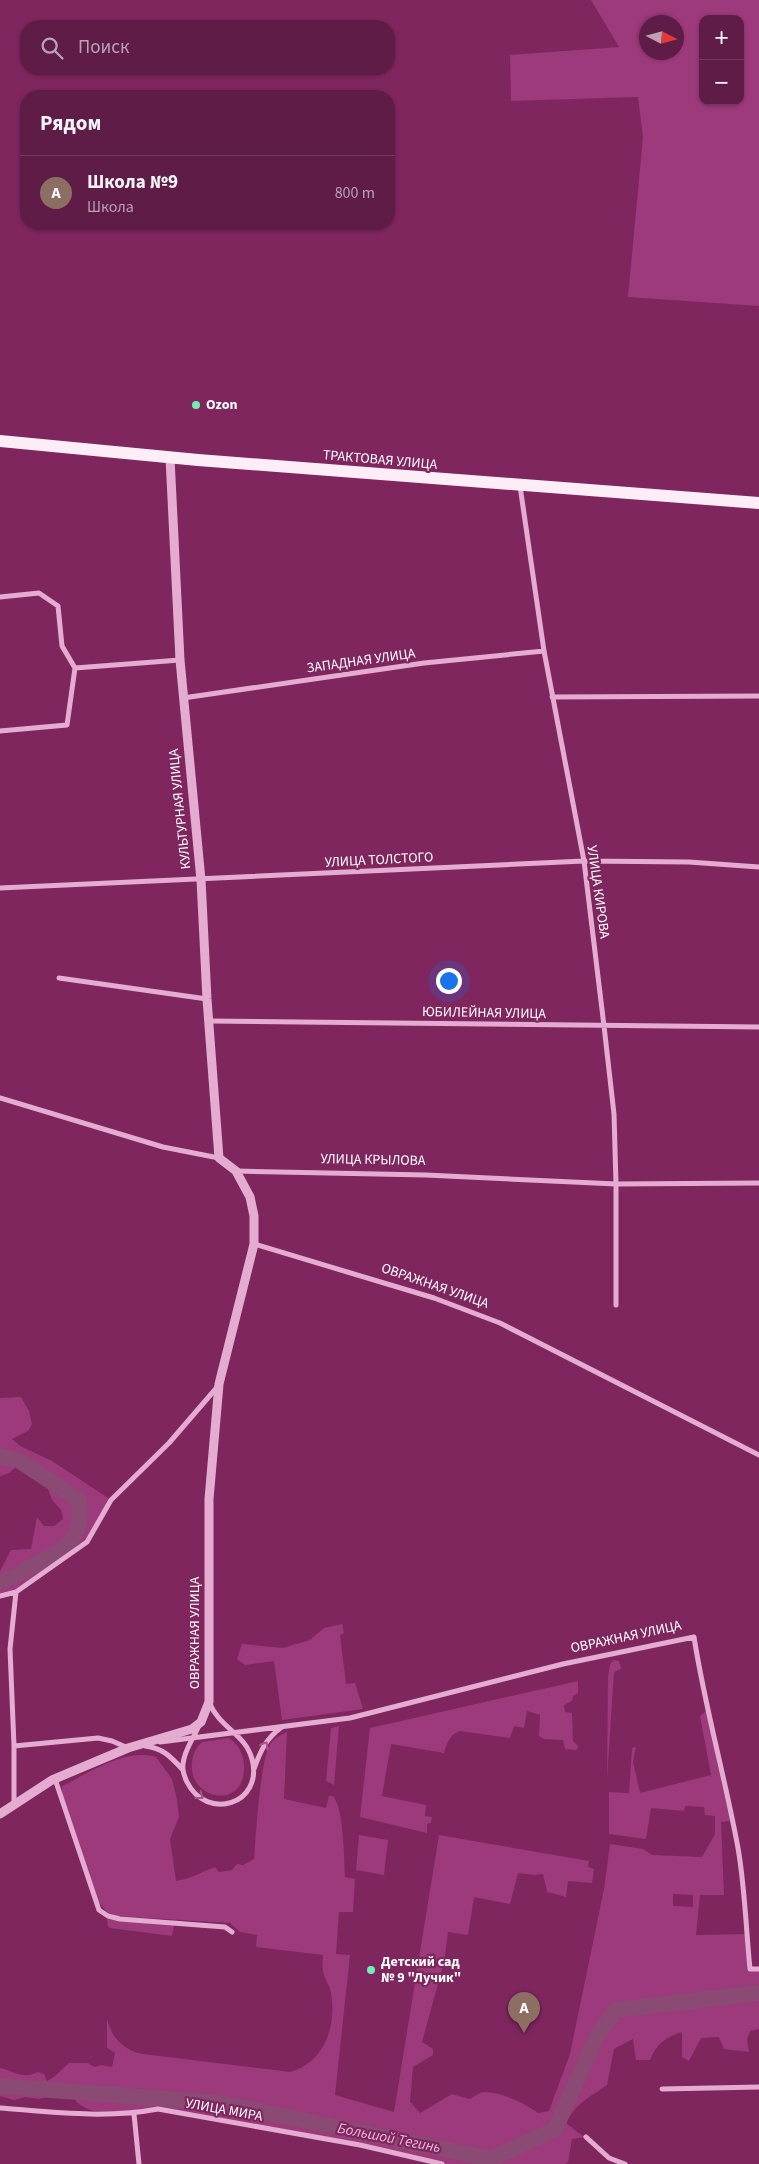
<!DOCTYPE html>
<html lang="ru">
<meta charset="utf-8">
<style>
:root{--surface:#5f1c47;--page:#682952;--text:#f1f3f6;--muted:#baa1b4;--line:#733a60;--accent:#bca0f2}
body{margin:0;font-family:"Source Sans 3",sans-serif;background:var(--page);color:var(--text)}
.controls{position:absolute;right:15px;top:15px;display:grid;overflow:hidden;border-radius:10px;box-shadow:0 1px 4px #0004}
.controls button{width:45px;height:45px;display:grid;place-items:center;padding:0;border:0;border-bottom:1px solid var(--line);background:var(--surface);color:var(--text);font:25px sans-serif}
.compass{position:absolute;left:639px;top:15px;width:45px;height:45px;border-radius:50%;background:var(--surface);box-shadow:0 1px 4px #0004;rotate:96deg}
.you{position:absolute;left:448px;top:980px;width:18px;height:18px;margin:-12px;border:4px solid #fff;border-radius:50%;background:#1a73e8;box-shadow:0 0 0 8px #1a73e833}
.badge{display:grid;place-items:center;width:32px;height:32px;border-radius:50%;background:var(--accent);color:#fff;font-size:16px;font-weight:700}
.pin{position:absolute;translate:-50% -41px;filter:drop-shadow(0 1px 2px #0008)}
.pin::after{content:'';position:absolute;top:26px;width:18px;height:15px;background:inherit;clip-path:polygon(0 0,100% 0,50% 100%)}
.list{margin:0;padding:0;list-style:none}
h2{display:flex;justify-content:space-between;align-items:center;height:65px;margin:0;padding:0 20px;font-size:21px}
h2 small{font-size:16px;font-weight:400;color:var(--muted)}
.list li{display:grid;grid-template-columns:32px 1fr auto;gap:15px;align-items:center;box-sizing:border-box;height:75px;padding:0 20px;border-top:1px solid var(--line)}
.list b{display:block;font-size:19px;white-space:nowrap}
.list p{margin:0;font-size:16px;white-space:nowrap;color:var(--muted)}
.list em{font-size:16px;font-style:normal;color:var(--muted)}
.icon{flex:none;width:28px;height:28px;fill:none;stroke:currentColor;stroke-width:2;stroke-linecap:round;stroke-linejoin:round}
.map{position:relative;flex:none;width:759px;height:2164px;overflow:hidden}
.search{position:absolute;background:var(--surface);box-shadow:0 1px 4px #0004;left:20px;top:20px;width:375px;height:55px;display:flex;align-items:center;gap:12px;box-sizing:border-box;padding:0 18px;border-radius:20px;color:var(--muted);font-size:19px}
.panel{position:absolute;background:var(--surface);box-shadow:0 1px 4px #0004;left:20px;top:90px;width:375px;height:140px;border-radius:20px}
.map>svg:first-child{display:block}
</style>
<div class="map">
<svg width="759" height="2164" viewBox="0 0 759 2164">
<rect width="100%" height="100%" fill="#7f265f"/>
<path fill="#9c3a7b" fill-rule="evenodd" d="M591,0H759V306L628,297L643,137L638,97L511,101L510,55L619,47ZM703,19H740V101H703ZM646,22H676V52H646Z
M21,1397L29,1411L32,1424L28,1431L12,1439L20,1446L52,1461L111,1500L88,1539L16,1592L0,1596V1571L11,1550L31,1549L37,1517L44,1526H54L63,1519L61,1510L52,1500L46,1483L30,1471L16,1467L9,1473L0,1476V1398Z
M342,1624L344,1633L340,1635L346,1684L355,1683L363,1709L282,1720L274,1661L245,1665L237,1659L242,1644L283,1648L310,1640L324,1628Z
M613,1660L619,1661L621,1669L614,1672L607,1779L608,1677L610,1665Z
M578,1681V1693L573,1696L572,1701L564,1705L565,1712L572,1713L573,1741L578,1746L577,1750L565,1749L563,1740L544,1739L539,1736L540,1715L527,1711L524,1728L514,1726L510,1738L460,1731C450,1734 447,1743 444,1753L391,1744L382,1796L426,1805L425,1816L432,1817L431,1823L427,1824V1833L360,1817L370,1728Z
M706,1711L730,1821L721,1822L724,1895H700L696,1935L746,1934L750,1969L759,1971V2029L750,2031L747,2039L749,2052L724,2049L719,2037L701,2038L689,2061L682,2057V2032C665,2037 656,2045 650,2060H636L633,2039L614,2049L607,2085C589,2098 577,2102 566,2123L584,2137L572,2139L568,2162L565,2164H442L360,2145L158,2109C134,2114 91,2120 74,2099H64L57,2094L39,2099L25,2097L14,2100L0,2096V2068C14,2071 23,2080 38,2072L44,2074L47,2081L54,2077L69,2063H88L94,2067L102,2065L112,2067L115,2053L107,2048V2019C112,2038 123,2050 143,2054L290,2072C324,2063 337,2026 331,1993C330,1985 324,1979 323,1971C322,1966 323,1960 323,1955L256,1947L257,1935L240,1932L230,1923L116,1916L107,1912L98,1901L62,1794V1786C90,1773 124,1748 156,1757L172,1779L177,1800L179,1817L170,1839L176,1881C190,1879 201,1872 215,1867L219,1872L232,1870L237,1864L243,1865L254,1859C256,1836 260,1758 271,1743C275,1737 281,1735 287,1732L284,1799L326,1808L329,1796H333C344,1809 344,1859 345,1877L355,1879L353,1912H339L336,1954L350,1955L335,2095L394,2112L439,1835L589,1861L588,1867L594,1869L592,1883L568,1881L566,1897L547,1892L543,1874L534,1875L518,1873L510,1904L474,1897L468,1935L448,1932L444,1962L422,2042L433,2049V2055L413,2067L410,2102L420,2113L452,2094L469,2099C474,2097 480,2092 484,2092C501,2092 525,2103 538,2113L549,2111L570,2054L604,1889L610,1844L643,1849L652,1855L702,1857L715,1834V1816L705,1815L704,1807L685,1806L684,1811L651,1808L646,1839L609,1834V1792L629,1793L632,1748L636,1747L633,1762L640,1793L711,1775L700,1716ZM673,1894L693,1895V1907L673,1906Z
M339,1726L334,1785L326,1781L331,1728Z
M229,1738C239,1745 244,1755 244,1767C245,1811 188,1800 192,1763C193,1754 195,1748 202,1742Z
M359,1835L388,1840L384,1875L356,1870Z
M107,1919L174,1925L172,1936L110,1928L108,1927Z"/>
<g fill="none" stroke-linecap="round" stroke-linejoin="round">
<path stroke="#8a4a73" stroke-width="16" d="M0,1456L20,1461L79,1500C81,1515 80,1529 71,1541C66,1549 11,1579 0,1582
M0,2086L219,2103L492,2159L555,2129L596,2038L616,2010L759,1993"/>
<path stroke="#e5acd2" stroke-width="5" d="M520,486L544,651L584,861L604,1026L614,1114L616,1184V1305
M0,597L39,593L58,606L62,646L75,668
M552,697L759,696
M183,698L424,663L544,651
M0,731L67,725L75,668L180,660
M0,888L584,861L689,862L759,867
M59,978L207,999
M210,1021L759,1027
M0,1098L163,1147L219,1158
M236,1171L426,1175L616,1184L759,1183
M254,1244L434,1298L500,1323L759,1455
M0,1596L16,1592L87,1542L111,1500L169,1443L219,1385
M199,1725C194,1738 184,1750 183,1764C182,1771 184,1776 187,1782C207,1822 264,1804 252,1759C245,1733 220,1729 209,1702
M160,1742L350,1718L563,1664L694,1637C705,1708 725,1777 738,1848C745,1888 746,1930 750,1969H759
M14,1746L98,1738L112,1741L128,1748
M145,1746C163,1748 171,1757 183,1770
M254,1769C260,1752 266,1738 282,1727
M55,1779L99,1910L108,1916L120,1919L225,1927L232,1932
M14,1804V1746L10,1649L16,1592
M662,2089L759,2087
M0,2108C52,2112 106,2119 158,2109L360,2145L442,2164
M134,2114L139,2164
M586,2137L609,2158L625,2164"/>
<path stroke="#e5acd2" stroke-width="9" d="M0,1814L52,1780L128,1748L192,1729L201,1722L209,1702V1499L219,1384L254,1244V1216L250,1197L236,1171L219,1158L207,999L201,880L180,660L170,458"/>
<path stroke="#fdedf6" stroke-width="12" d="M0,441L198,460L759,503"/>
</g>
<defs><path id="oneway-chevron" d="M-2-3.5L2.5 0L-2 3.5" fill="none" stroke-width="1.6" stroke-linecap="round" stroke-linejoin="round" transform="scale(1.25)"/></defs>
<g stroke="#a35587">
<use href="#oneway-chevron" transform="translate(265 1745) rotate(-59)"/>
<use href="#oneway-chevron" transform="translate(200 1796) rotate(38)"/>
</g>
<g fill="#72eeb0" stroke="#7f265f" stroke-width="2">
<circle cx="196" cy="405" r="5"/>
<circle cx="371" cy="1970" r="5"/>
</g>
<g text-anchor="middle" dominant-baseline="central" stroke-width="4.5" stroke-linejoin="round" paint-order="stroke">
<g font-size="14" font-weight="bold" fill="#fff" stroke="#7f265f" text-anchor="start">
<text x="206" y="405">Ozon</text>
<text x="381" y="1962">Детский сад<tspan x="381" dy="16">№ 9 "Лучик"</tspan></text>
</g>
<g font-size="14" fill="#fff" stroke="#7f265f">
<text transform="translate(380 460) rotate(5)">ТРАКТОВАЯ УЛИЦА</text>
<text transform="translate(361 661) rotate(-8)">ЗАПАДНАЯ УЛИЦА</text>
<text transform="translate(180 809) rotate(-96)">КУЛЬТУРНАЯ УЛИЦА</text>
<text transform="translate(379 860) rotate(-3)">УЛИЦА ТОЛСТОГО</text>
<text transform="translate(598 892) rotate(82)">УЛИЦА КИРОВА</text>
<text transform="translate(484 1013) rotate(1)">ЮБИЛЕЙНАЯ УЛИЦА</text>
<text transform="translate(373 1160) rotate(1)">УЛИЦА КРЫЛОВА</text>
<text transform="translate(435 1286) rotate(19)">ОВРАЖНАЯ УЛИЦА</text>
<text transform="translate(195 1633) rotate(-90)">ОВРАЖНАЯ УЛИЦА</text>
<text transform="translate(626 1637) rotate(-12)">ОВРАЖНАЯ УЛИЦА</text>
<text transform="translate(224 2110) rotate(10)">УЛИЦА МИРА</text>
</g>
<g font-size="15" font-style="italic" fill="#edb8db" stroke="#7f265f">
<text transform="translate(389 2138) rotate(11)">Большой Тегинь</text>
</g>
</g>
</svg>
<div class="controls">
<button>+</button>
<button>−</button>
</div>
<svg class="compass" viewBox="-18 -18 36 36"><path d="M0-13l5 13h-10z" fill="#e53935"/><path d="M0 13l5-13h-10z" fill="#baa1b4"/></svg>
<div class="you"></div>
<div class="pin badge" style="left:524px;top:2033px;background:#8d6e63">A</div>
<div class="search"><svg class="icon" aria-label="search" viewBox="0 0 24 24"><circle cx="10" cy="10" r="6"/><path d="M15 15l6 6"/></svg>Поиск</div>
<section class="panel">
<h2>Рядом<small></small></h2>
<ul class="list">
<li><span class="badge" style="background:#8d6e63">A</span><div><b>Школа №9</b><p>Школа</p></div><em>800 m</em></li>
</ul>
</section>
</div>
